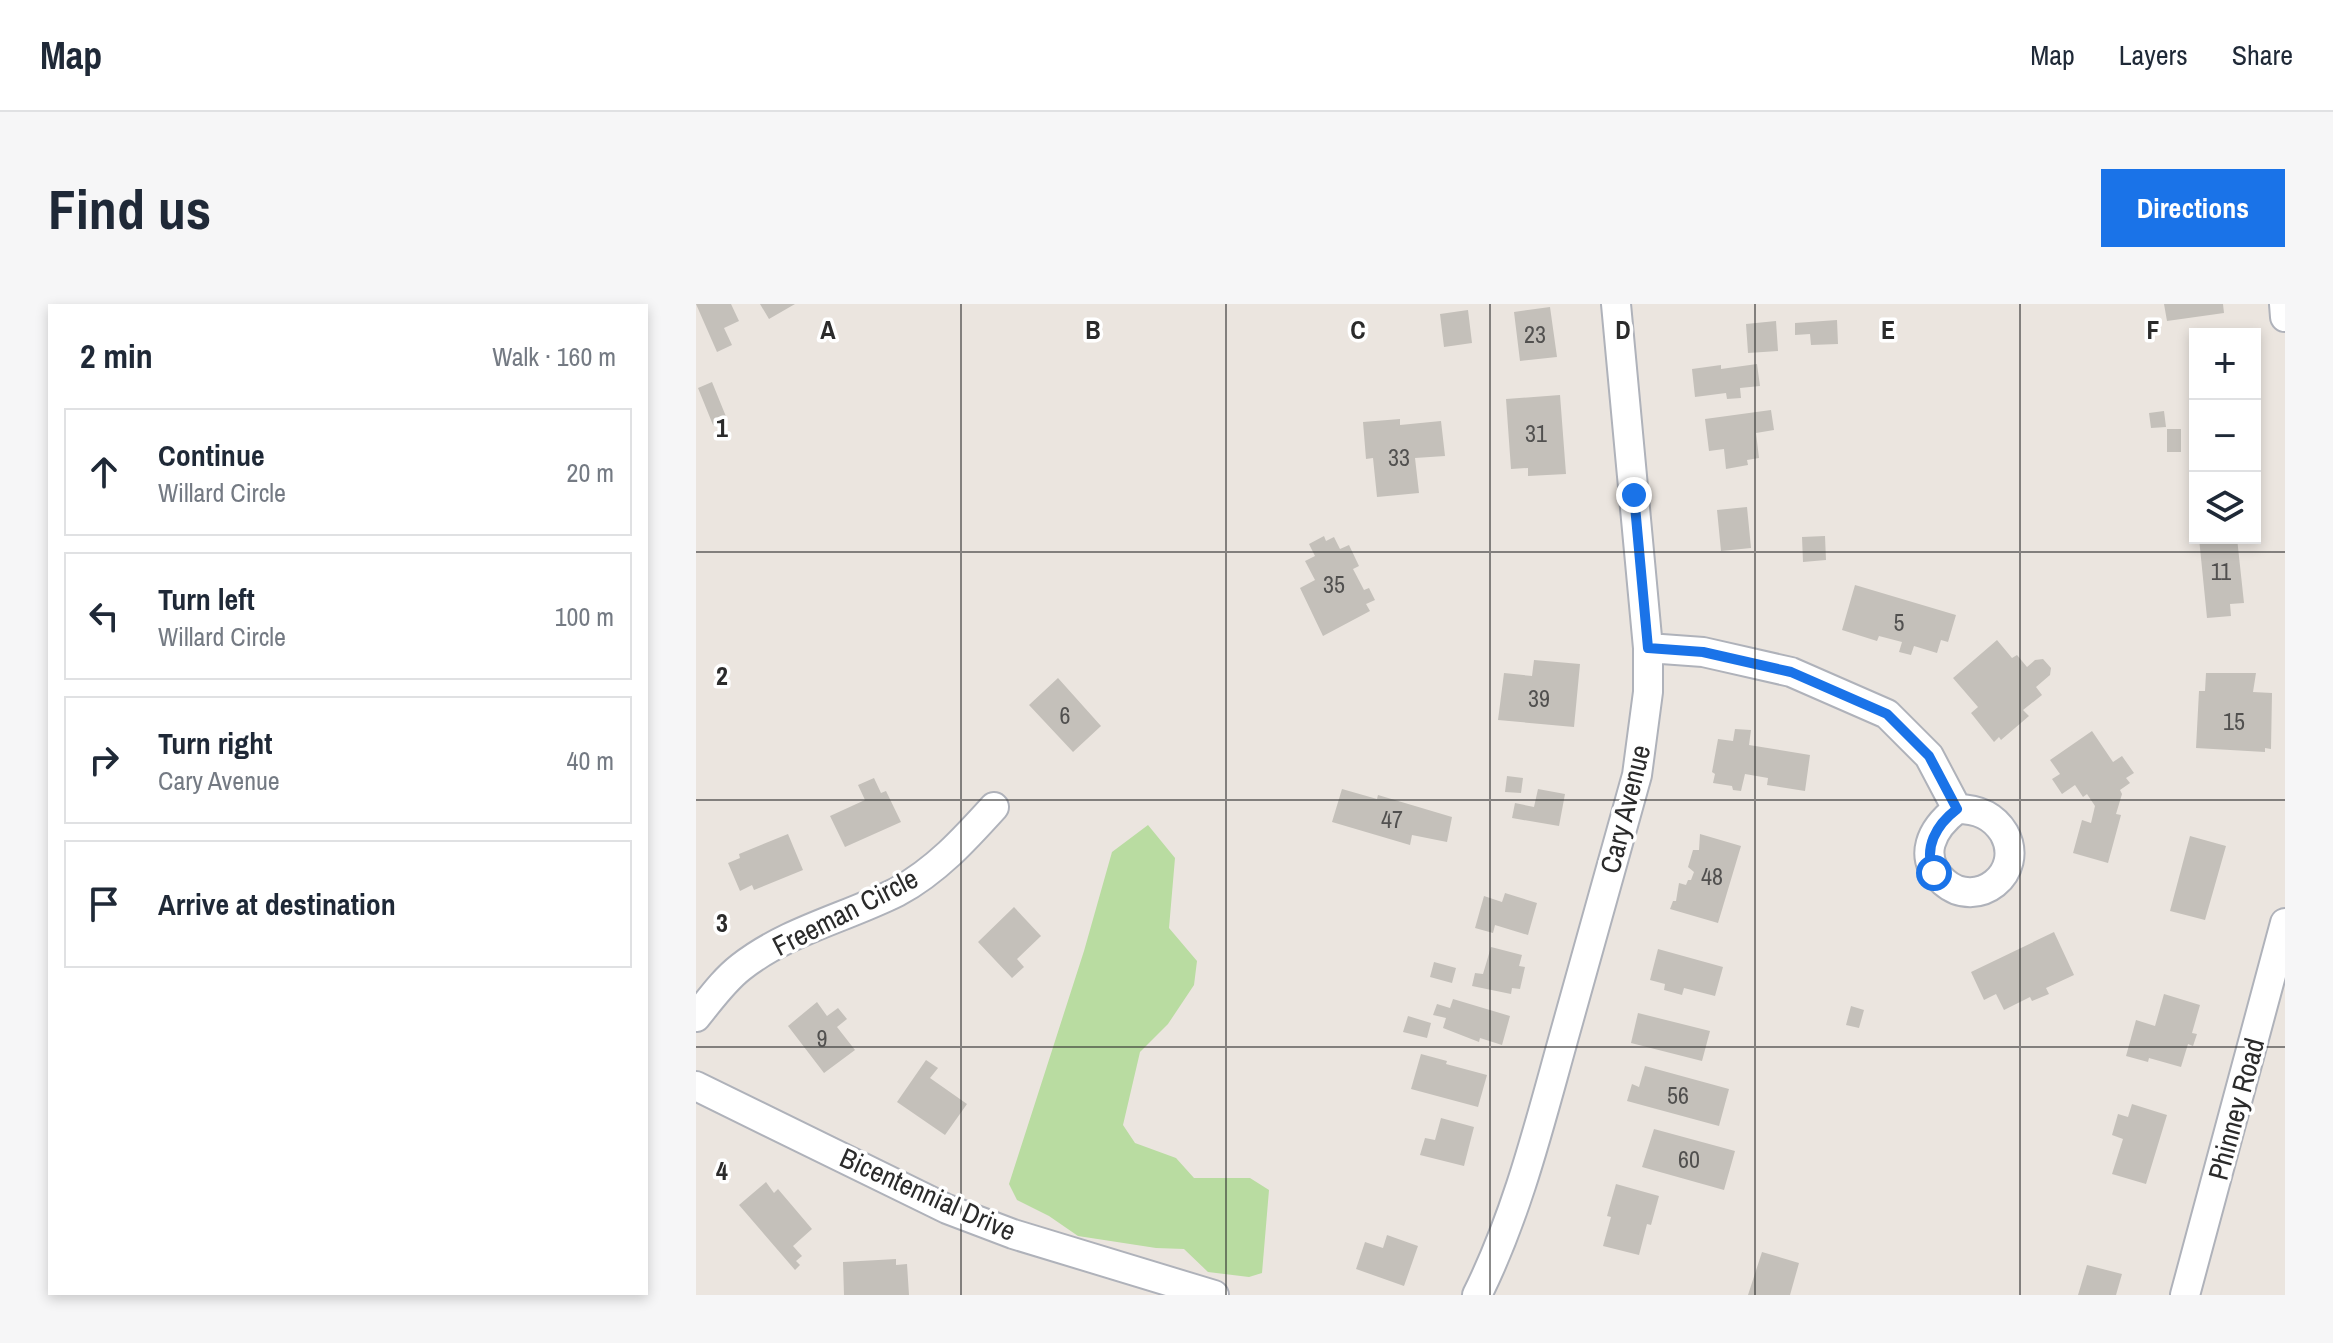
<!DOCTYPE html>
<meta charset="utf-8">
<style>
:root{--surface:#fff;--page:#f6f6f7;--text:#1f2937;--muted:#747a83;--line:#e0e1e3;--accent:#1a73e8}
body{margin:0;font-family:"Archivo Narrow",sans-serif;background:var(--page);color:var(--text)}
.controls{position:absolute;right:24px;top:24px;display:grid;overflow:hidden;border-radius:0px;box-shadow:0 4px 12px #0003}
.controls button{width:72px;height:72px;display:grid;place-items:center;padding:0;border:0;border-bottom:2px solid var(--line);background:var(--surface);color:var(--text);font:40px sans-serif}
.stop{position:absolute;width:24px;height:24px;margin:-18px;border:6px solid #1a73e8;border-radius:50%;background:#fff}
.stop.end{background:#1a73e8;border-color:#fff;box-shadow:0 2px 8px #0008}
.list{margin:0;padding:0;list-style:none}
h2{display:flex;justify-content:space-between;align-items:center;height:104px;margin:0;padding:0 32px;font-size:34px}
h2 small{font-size:26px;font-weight:400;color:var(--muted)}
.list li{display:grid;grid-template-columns:52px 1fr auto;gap:24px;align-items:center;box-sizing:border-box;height:128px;margin:0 16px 16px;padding:0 16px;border:2px solid var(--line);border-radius:0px}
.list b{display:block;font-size:30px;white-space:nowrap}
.list p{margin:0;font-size:26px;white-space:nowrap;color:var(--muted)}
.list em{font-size:26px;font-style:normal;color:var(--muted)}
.icon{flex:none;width:44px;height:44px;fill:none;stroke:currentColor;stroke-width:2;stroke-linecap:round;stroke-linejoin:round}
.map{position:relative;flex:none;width:1589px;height:991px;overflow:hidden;border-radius:0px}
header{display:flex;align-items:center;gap:48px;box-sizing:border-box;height:112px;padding:0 40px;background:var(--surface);border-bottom:2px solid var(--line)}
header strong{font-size:38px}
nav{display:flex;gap:44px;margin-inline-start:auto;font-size:28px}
.intro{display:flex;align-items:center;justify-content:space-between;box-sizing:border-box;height:192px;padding:0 48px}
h1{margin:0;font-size:56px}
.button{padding:20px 36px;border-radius:0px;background:var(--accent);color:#fff;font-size:28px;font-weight:700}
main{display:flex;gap:48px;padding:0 48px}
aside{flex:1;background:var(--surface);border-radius:0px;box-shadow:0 4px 12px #0003}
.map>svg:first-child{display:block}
</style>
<header>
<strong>Map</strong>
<nav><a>Map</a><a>Layers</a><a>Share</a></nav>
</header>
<div class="intro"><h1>Find us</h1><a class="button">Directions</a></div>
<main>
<aside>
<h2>2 min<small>Walk · 160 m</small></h2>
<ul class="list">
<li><svg class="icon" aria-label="ahead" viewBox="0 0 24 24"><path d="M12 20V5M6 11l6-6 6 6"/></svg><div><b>Continue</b><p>Willard Circle</p></div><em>20 m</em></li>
<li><svg class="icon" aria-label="left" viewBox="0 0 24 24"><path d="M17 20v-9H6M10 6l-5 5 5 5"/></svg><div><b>Turn left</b><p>Willard Circle</p></div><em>100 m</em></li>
<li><svg class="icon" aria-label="right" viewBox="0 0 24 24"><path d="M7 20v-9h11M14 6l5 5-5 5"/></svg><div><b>Turn right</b><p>Cary Avenue</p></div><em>40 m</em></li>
<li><svg class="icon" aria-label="arrive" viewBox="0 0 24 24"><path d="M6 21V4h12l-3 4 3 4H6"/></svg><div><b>Arrive at destination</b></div></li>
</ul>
</aside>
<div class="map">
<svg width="1589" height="991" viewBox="0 0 1589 991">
<rect width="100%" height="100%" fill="#ebe5df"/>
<path fill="#b9dca1" d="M452,521L479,554L473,624L501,657L498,681L472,720L444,748L427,821L439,839L480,854L498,874H554L573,886L566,969L553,973L512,968L488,945L460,944L382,932L353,912L321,896L313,880L388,647L416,548Z"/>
<path fill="#c4c0ba" d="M0,0H35L43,17L28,24L36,41L21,48Z
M64,0H99L73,15Z
M1468,0H1527L1528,9L1471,17Z
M854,3L861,53L824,57L818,8Z
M772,6L776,39L748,43L744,10Z
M1141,16L1142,40L1115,41L1114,30L1099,31V19Z
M1080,17L1082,47L1052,49L1050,20Z
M1061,60L1064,82L1044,84L1045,94L1031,95L1030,89L999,93L996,65L1025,61V65Z
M16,78L31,115L17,121L2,84Z
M864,91L870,170L832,172V164L815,165L810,95Z
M1075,106L1078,126L1060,129L1063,154L1051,156L1052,161L1030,165L1028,145L1013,147L1009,115Z
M1468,107L1470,123L1455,124L1453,109Z
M704,115V121L745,117L749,152L719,154L723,189L681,193L677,154L670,155L667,118Z
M1471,125H1485V148H1471Z
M1051,203L1055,244L1025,247L1021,206Z
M628,232L630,237L638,233L644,245L653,241L663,262L657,265L668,286L673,284L679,296L670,300L674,307L627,332L604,284L619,276L609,257L619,252L613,240Z
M1129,232L1130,256L1107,258L1106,233Z
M1503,234H1541L1548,299L1534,300L1535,312L1511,314Z
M1159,281L1260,311L1252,338L1245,336L1241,349L1218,342L1215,351L1203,348L1206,338L1183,332L1181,337L1146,326Z
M1301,336L1316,354L1321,351L1331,363L1339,356L1347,355L1355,364L1354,371L1340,383L1346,391L1327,406L1333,412L1305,436L1303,433L1298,438L1275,409L1282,403L1257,374Z
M838,356L884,360L878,423L802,416L808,369L836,372Z
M1510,369H1560L1557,388L1576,389L1575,445L1569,444V448L1500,444L1503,387H1509Z
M362,374L405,422L377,448L333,401Z
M1039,425L1055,426L1053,441L1114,451L1109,487L1071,481L1072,474L1049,470L1045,487L1037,486L1036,482L1017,479L1019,470L1016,468L1022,435L1037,437Z
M1396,427L1417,458L1426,452L1438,469L1430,474L1434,479L1424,486L1426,490L1420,510L1425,511L1412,559L1377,549L1386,516L1395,519L1399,502L1391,490L1387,493L1379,481L1366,490L1356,475L1364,470L1354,456Z
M811,472L827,474L825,489L809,488Z
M178,474L185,489L190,487L205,518L149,543L134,512L169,496L162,481Z
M646,485L681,495L682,491L756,513L751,538L716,531L714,541L636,518Z
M842,485L869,490L863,522L816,514L819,499L838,503Z
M92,530L107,566L58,586L56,581L44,587L32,559L44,554L43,550Z
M1004,530L1045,542L1022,619L974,605L977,597H980L983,579L990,581L992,576H995L998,568L992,563L997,546H1003Z
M1494,532L1530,542L1509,616L1474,607Z
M809,589L841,599L832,631L799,621L797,629L779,624L788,592L806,598Z
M318,603L345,632L321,655L328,663L316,674L282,638Z
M1358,628L1378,671L1350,684L1353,690L1336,697L1334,693L1308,706L1300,690L1288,696L1275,668Z
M795,643L826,651L823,662L829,663L824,685L816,684L815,690L776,682L779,669L787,670Z
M962,645L1027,663L1019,692L988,684L986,691L968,686L969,680L954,676Z
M738,658L760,664L756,679L734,673Z
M1468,690L1504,701L1496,729L1501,730L1497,742L1492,740L1485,763L1453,754L1452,758L1430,752L1440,716L1459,722Z
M757,695L814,712L806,741L784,734L783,738L747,724L750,714L737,711L741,700L754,704Z
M121,698L131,712L142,704L151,715L141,723L159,746L128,769L92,722Z
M1155,702L1168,706L1163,724L1150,721Z
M942,709L1014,727L1006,757L935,739Z
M712,712L735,719L731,734L707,728Z
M725,750L751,757L750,760L791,771L782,803L715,785Z
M230,756L242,764L234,774L271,800L249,831L201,798Z
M949,762L1033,785L1023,822L931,797L936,780L943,783Z
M1436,800L1471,811L1450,880L1416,870L1427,835L1416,831L1422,810L1432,813Z
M745,814L778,823L768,862L724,851L729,834L739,836Z
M958,825L1039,847L1028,886L946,863Z
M70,878L78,889L82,885L116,925L97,942L106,952L100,957L104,961L99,966L43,901Z
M920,880L963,892L955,921L951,920L943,951L907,942L915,913L911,912Z
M691,931L722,942L708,982L660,965L669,938L687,944Z
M1066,948L1103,959L1094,991H1052Z
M200,955V961L211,960L213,991H148L147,958Z
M1391,961L1426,970L1420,991H1382Z"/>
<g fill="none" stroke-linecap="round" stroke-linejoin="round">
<defs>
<path id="minor" d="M1588,0L1589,13
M952,344L1007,348L1095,368L1191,410L1233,452L1261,505
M1261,505C1281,505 1297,511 1308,529C1330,569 1281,607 1248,578C1221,553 1235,525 1261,505Z
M0,713C14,696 27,677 45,663C91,627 149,614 201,588C240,567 269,535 298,503
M0,782L251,905L317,930L518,991
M781,991C821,911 843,822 867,736C891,647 917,559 941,471L952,388V344L920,0
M1489,991L1589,619"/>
</defs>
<use href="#minor" stroke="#afb2ba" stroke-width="32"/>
<use href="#minor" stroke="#fff" stroke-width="28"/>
</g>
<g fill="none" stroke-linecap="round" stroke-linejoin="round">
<path stroke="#1a73e8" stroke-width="10" d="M938,191L952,344L1007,348L1095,368L1191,410L1233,452L1261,505C1240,521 1227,544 1238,569"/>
</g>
<path fill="none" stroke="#2b2b2b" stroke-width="2" stroke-opacity="0.55" d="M265,0V991M530,0V991M794,0V991M1059,0V991M1324,0V991M0,248H1589M0,496H1589M0,743H1589"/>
<g text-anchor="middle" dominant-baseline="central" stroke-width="7" stroke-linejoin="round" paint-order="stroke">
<g font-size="24" fill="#51504f">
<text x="839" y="30">23</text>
<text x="840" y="129">31</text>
<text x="703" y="153">33</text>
<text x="1525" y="267">11</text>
<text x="638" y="280">35</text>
<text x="1203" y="318">5</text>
<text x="843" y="394">39</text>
<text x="369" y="411">6</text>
<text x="1538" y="417">15</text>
<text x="696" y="515">47</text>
<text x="1016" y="572">48</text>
<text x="126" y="734">9</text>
<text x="982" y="791">56</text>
<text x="993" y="855">60</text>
</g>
<g font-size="28" fill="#2b2b2b" stroke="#fff">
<text transform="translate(929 505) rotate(-76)">Cary Avenue</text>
<text transform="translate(149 608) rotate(-27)">Freeman Circle</text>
<text transform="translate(1540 805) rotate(-75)">Phinney Road</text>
<text transform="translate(232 890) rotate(24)">Bicentennial Drive</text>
</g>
</g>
<g font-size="26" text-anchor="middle" font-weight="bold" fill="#2b2b2b" stroke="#fff" stroke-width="7" stroke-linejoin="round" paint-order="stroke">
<text x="132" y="35">A</text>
<text x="397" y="35">B</text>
<text x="662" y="35">C</text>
<text x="927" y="35">D</text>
<text x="1192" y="35">E</text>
<text x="1457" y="35">F</text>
<text x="26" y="133">1</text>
<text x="26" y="381">2</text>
<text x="26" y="628">3</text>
<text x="26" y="876">4</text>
</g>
</svg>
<div class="controls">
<button>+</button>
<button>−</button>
<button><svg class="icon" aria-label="layers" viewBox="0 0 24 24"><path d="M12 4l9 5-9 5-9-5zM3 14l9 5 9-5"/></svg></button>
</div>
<div class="stop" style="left:1238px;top:569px"></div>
<div class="stop end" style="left:938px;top:191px"></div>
</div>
</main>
